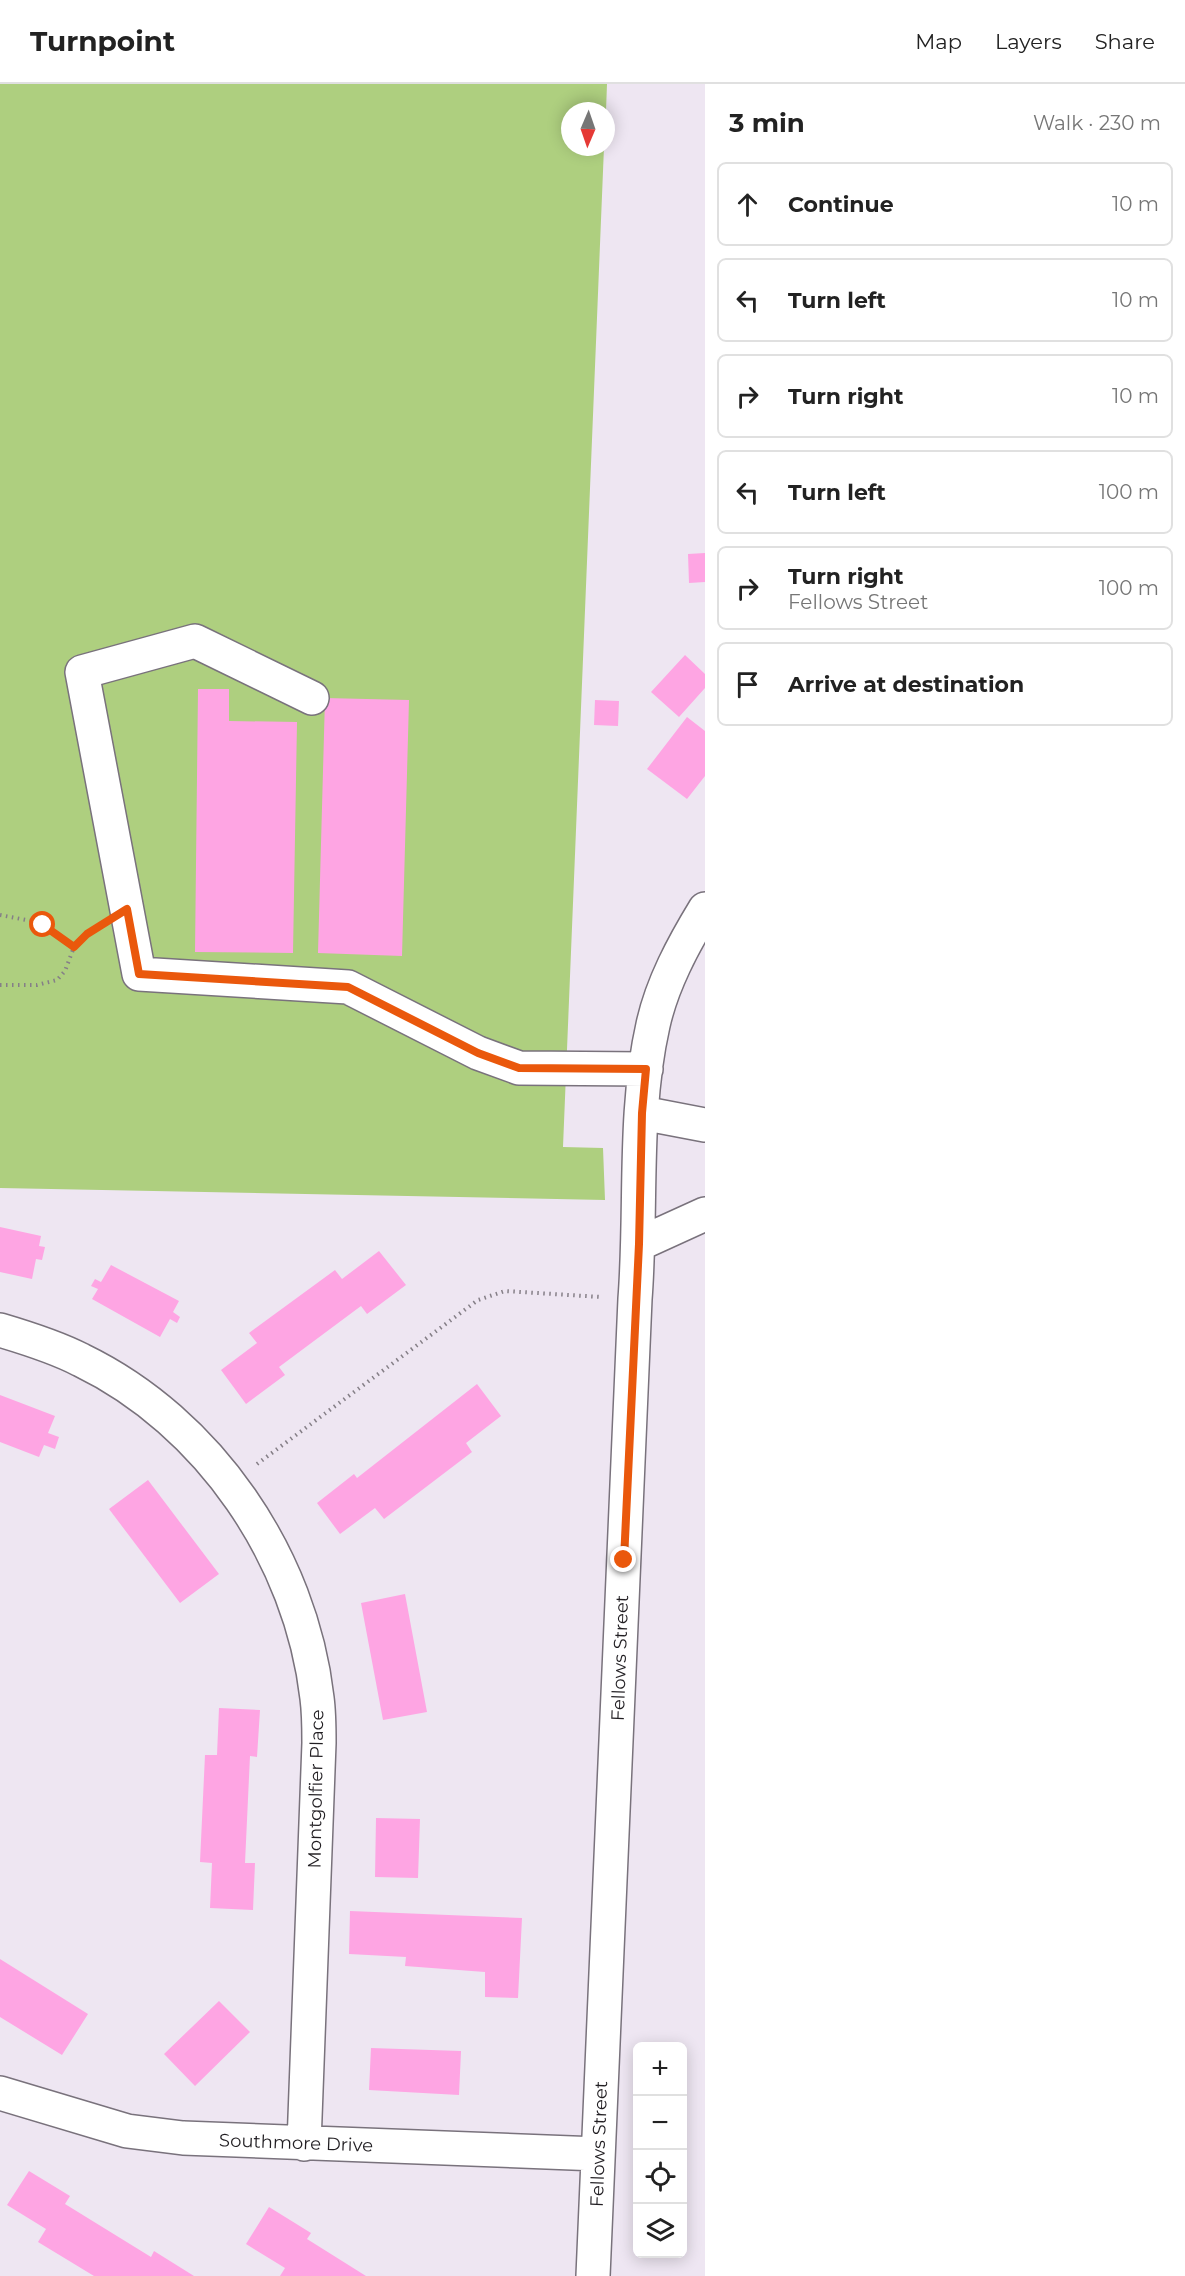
<!DOCTYPE html>
<meta charset="utf-8">
<style>
:root{--surface:#fff;--page:#f2f2f2;--text:#222;--muted:#767676;--line:#e0e0e0}
body{margin:0;font-family:Montserrat,sans-serif;background:var(--page);color:var(--text)}
.controls{position:absolute;right:18px;bottom:18px;display:grid;overflow:hidden;border-radius:9px;box-shadow:0 3px 15px #0003}
.controls button{width:54px;height:54px;display:grid;place-items:center;padding:0;border:0;border-bottom:2px solid var(--line);background:var(--surface);color:var(--text);font:30px sans-serif}
.compass{position:absolute;left:561px;top:18px;width:54px;height:54px;border-radius:50%;background:var(--surface);box-shadow:0 3px 15px #0003;rotate:182deg}
.stop{position:absolute;width:18px;height:18px;margin:-14px;border:4px solid #ea580c;border-radius:50%;background:#fff}
.stop.end{background:#ea580c;border-color:#fff;box-shadow:0 2px 6px #0008}
.list{margin:0;padding:0;list-style:none}
h2{display:flex;justify-content:space-between;align-items:center;height:78px;margin:0;padding:0 24px;font-size:26px}
h2 small{font-size:20px;font-weight:400;color:var(--muted)}
.list li{display:grid;grid-template-columns:39px 1fr auto;gap:18px;align-items:center;box-sizing:border-box;height:84px;margin:0 12px 12px;padding:0 12px;border:2px solid var(--line);border-radius:9px}
.list b{display:block;font-size:22px;white-space:nowrap}
.list p{margin:0;font-size:20px;white-space:nowrap;color:var(--muted)}
.list em{font-size:20px;font-style:normal;color:var(--muted)}
.icon{flex:none;width:33px;height:33px;fill:none;stroke:currentColor;stroke-width:2;stroke-linecap:round;stroke-linejoin:round}
.map{position:relative;flex:none;width:705px;height:2192px;overflow:hidden}
header{display:flex;align-items:center;gap:36px;box-sizing:border-box;height:84px;padding:0 30px;background:var(--surface);border-bottom:2px solid var(--line)}
header strong{font-size:28px}
nav{display:flex;gap:33px;margin-inline-start:auto;font-size:21px}
main{display:flex}
aside{flex:1;background:var(--surface)}
.map>svg:first-child{display:block}
</style>
<header>
<strong>Turnpoint</strong>
<nav><a>Map</a><a>Layers</a><a>Share</a></nav>
</header>
<main>
<div class="map">
<svg width="705" height="2192" viewBox="0 0 705 2192">
<rect width="100%" height="100%" fill="#eee6f2"/>
<path fill="#aecf7f" d="M0,0H607L606,27H570V63H604L563,1063L603,1064L605,1116L0,1104Z"/>
<path fill="#fea5e3" d="M705,469V498L689,499L688,470Z
M685,571L705,590V604L679,633L651,608Z
M198,605H229V637L297,638L293,869L195,868Z
M325,614L409,616L402,872L318,869Z
M595,616L619,617L618,642L594,641Z
M687,633L705,647V692L687,715L647,685Z
M0,1143L41,1152L39,1162L45,1163L42,1176L36,1175L32,1195L0,1188Z
M379,1167L406,1201L367,1230L361,1222L279,1283L285,1291L246,1320L221,1286L257,1259L249,1249L335,1186L342,1195Z
M111,1181L179,1217L173,1228L180,1233L177,1239L170,1235L160,1253L92,1215L98,1205L91,1202L95,1195L101,1198Z
M477,1300L501,1332L466,1359L472,1368L384,1435L375,1424L340,1450L317,1419L354,1390L357,1394Z
M0,1311L55,1332L48,1349L59,1353L55,1365L44,1361L39,1373L0,1358Z
M148,1396L219,1490L180,1519L109,1425Z
M405,1510L427,1628L383,1636L361,1519Z
M219,1624L260,1626L257,1673L250,1672L245,1779H255L253,1826L210,1824L212,1779L200,1778L205,1671H217Z
M376,1734L420,1735L418,1794L375,1793Z
M350,1827L522,1834L518,1914L485,1913V1888L405,1882L406,1873L349,1870Z
M0,1875L88,1930L62,1971L0,1933Z
M219,1917L250,1948L195,2002L164,1970Z
M371,1964L461,1967L459,2011L369,2006Z
M29,2087L70,2112L65,2120L151,2173L154,2167L194,2192H94L38,2158L46,2145L7,2121Z
M269,2123L311,2149L307,2155L366,2192H280L285,2184L246,2160Z"/>
<g fill="none" stroke-linecap="round" stroke-linejoin="round">
<defs>
<path id="minor" d="M312,614L195,557L82,588L139,890L348,903L478,969L519,984L646,985
M642,1029L705,1041
M639,1160L705,1130
M0,1246C27,1254 56,1263 81,1276C209,1338 301,1473 317,1614C319,1629 319,1644 319,1659L304,2060
M0,2009L127,2047L183,2054L598,2070
M593,2192L635,1215C642,1125 633,1029 653,941C662,900 683,861 705,825"/>
</defs>
<use href="#minor" stroke="#79727c" stroke-width="36"/>
<path stroke="#857f87" stroke-width="4" stroke-dasharray="1.5 4.5" stroke-linecap="butt" d="M0,831L37,838L74,863
M0,901H37L57,896L65,887L74,863L96,844
M257,1380L478,1216L505,1207L601,1213"/>
<use href="#minor" stroke="#fff" stroke-width="33"/>
</g>
<g fill="none" stroke-linecap="round" stroke-linejoin="round">
<path stroke="#ea580c" stroke-width="8" d="M43,841L74,863L87,850L127,825L139,890L348,903L478,969L519,984L646,985L642,1029L639,1160L624,1476"/>
</g>
<g text-anchor="middle" dominant-baseline="central" stroke-width="5" stroke-linejoin="round" paint-order="stroke">
<g font-size="18" fill="#211e22" stroke="#fff">
<text transform="translate(620 1574) rotate(-88)">Fellows Street</text>
<text transform="translate(316 1705) rotate(-89)">Montgolfier Place</text>
<text transform="translate(296 2059) rotate(2)">Southmore Drive</text>
<text transform="translate(599 2060) rotate(-88)">Fellows Street</text>
</g>
</g>
</svg>
<div class="controls">
<button>+</button>
<button>−</button>
<button><svg class="icon" aria-label="locate" viewBox="0 0 24 24"><circle cx="12" cy="12" r="6"/><path d="M12 2v4M12 18v4M2 12h4M18 12h4"/></svg></button>
<button><svg class="icon" aria-label="layers" viewBox="0 0 24 24"><path d="M12 4l9 5-9 5-9-5zM3 14l9 5 9-5"/></svg></button>
</div>
<svg class="compass" viewBox="-18 -18 36 36"><path d="M0-13l5 13h-10z" fill="#e53935"/><path d="M0 13l5-13h-10z" fill="#767676"/></svg>
<div class="stop" style="left:43px;top:841px"></div>
<div class="stop end" style="left:624px;top:1476px"></div>
</div>
<aside>
<h2>3 min<small>Walk · 230 m</small></h2>
<ul class="list">
<li><svg class="icon" aria-label="ahead" viewBox="0 0 24 24"><path d="M12 20V5M6 11l6-6 6 6"/></svg><div><b>Continue</b></div><em>10 m</em></li>
<li><svg class="icon" aria-label="left" viewBox="0 0 24 24"><path d="M17 20v-9H6M10 6l-5 5 5 5"/></svg><div><b>Turn left</b></div><em>10 m</em></li>
<li><svg class="icon" aria-label="right" viewBox="0 0 24 24"><path d="M7 20v-9h11M14 6l5 5-5 5"/></svg><div><b>Turn right</b></div><em>10 m</em></li>
<li><svg class="icon" aria-label="left" viewBox="0 0 24 24"><path d="M17 20v-9H6M10 6l-5 5 5 5"/></svg><div><b>Turn left</b></div><em>100 m</em></li>
<li><svg class="icon" aria-label="right" viewBox="0 0 24 24"><path d="M7 20v-9h11M14 6l5 5-5 5"/></svg><div><b>Turn right</b><p>Fellows Street</p></div><em>100 m</em></li>
<li><svg class="icon" aria-label="arrive" viewBox="0 0 24 24"><path d="M6 21V4h12l-3 4 3 4H6"/></svg><div><b>Arrive at destination</b></div></li>
</ul>
</aside>
</main>
